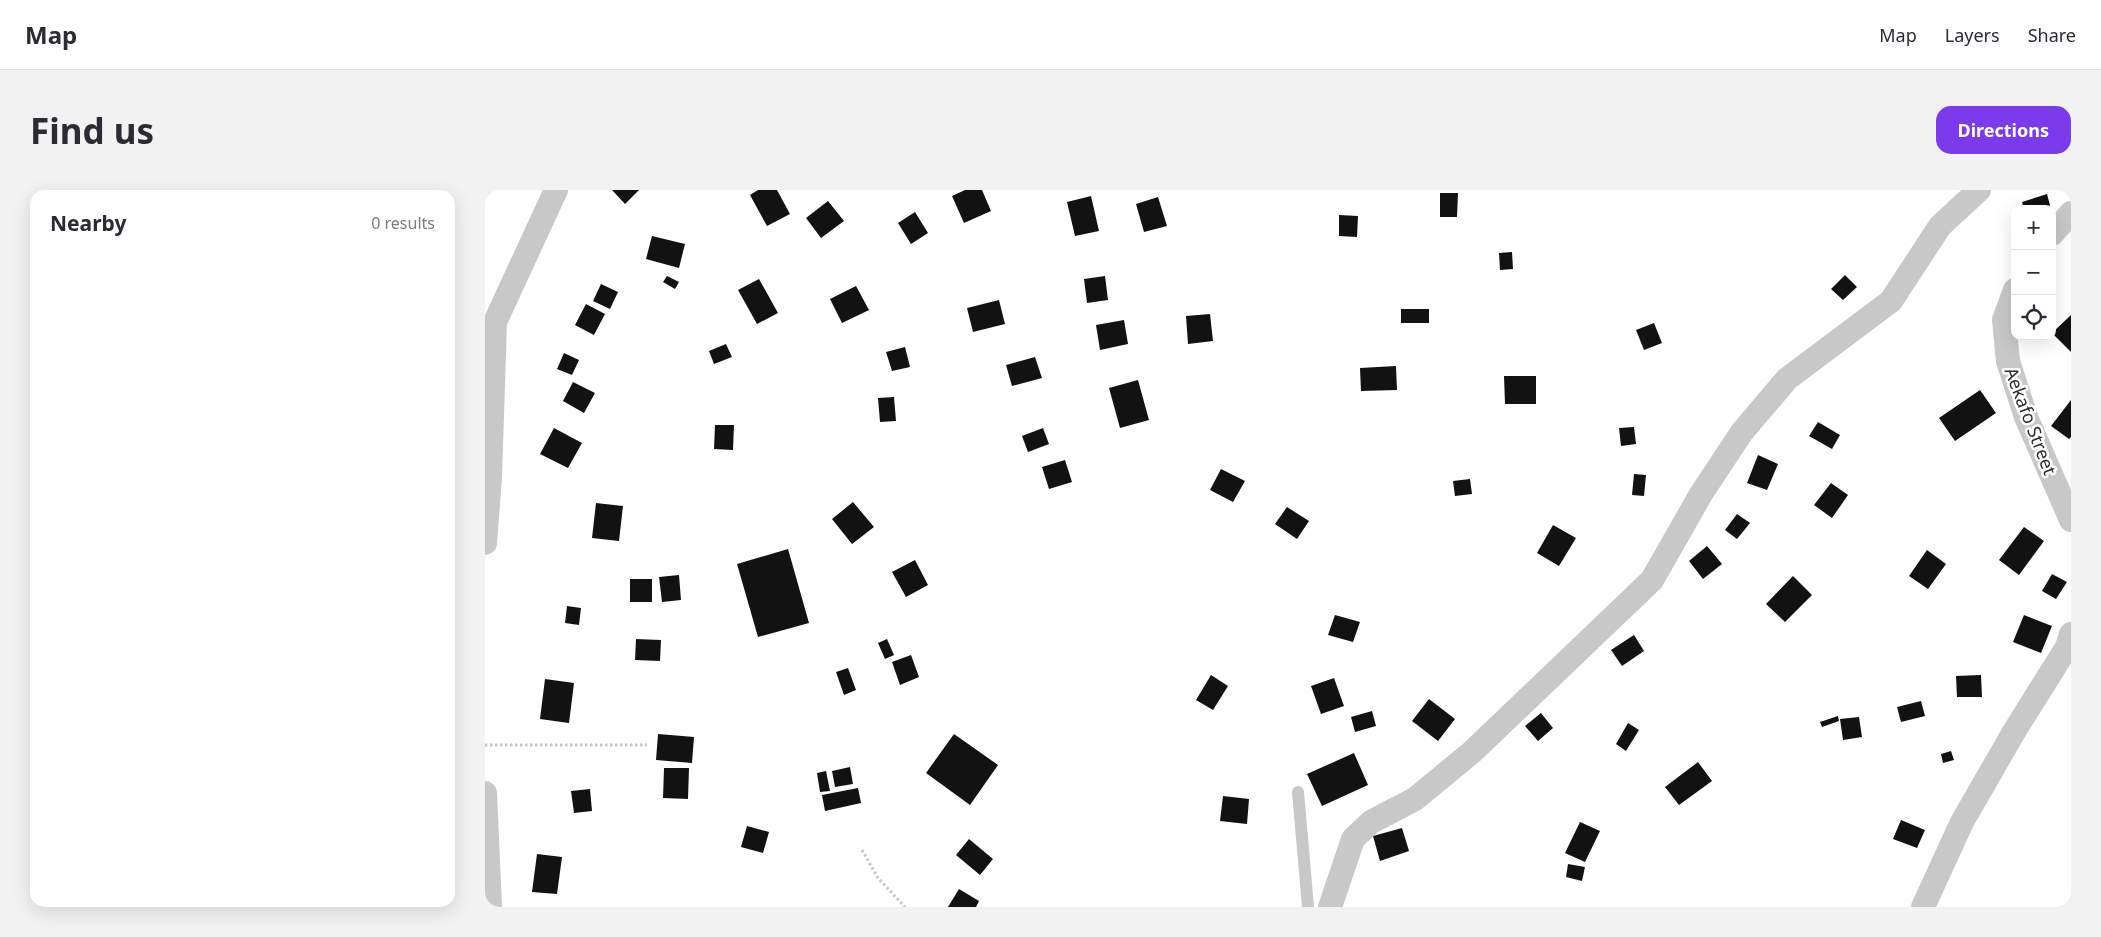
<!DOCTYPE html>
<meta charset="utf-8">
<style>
:root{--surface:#fff;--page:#f2f2f3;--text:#2b2b33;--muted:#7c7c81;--line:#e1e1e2;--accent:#7c3aed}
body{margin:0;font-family:"Noto Sans",sans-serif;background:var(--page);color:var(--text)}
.controls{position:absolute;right:15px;top:15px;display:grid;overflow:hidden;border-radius:10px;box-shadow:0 5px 20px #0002}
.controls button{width:45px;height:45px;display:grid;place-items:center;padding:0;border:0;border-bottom:1px solid var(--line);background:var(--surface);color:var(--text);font:25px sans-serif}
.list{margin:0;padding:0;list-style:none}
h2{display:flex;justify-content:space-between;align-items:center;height:65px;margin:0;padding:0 20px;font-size:21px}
h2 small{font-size:16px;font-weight:400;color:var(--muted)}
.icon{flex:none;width:28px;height:28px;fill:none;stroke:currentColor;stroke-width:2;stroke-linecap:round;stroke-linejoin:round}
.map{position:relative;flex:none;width:1586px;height:717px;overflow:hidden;border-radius:15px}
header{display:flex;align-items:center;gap:30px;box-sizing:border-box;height:70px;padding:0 25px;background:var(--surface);border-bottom:1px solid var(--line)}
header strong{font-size:24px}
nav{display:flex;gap:28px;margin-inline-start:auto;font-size:18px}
.intro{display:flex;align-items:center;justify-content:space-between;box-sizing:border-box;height:120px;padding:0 30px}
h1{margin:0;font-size:35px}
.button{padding:12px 22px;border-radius:15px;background:var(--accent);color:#fff;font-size:18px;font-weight:700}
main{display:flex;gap:30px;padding:0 30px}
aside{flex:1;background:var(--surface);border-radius:15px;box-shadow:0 5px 20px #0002}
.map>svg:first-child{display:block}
</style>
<header>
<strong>Map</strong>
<nav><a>Map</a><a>Layers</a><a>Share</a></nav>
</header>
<div class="intro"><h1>Find us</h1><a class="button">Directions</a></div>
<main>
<aside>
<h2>Nearby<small>0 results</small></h2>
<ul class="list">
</ul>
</aside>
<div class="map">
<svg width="1586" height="717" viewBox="0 0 1586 717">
<rect width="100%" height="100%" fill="#fff"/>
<path fill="#121212" d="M127,0H154L140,14Z
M273,0H292L305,24L282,36L265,5Z
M480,0H497L506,21L479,33L467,6Z
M955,3H973L972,27H955Z
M1562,4L1566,19H1539L1537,12Z
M606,6L614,41L590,46L582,12Z
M673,7L682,36L659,42L651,14Z
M343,11L359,31L336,48L321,28Z
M430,22L443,43L426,54L413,33Z
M854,25L873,26L872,47L854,46Z
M167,46L200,54L194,78L161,69Z
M1027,62L1028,79L1015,80L1014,63Z
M1360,85L1372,97L1358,110L1346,99Z
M182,86L194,92L190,99L178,92Z
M620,86L623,110L602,113L599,89Z
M274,89L293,123L272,134L253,100Z
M116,94L133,102L125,119L108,111Z
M371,96L384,120L357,133L345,109Z
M514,110L520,134L488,142L482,118Z
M101,114L120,124L109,145L90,135Z
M916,119H944V133H916Z
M725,124L728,151L703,154L701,126Z
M1586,125V162L1567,143Z
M639,130L643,154L615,160L611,135Z
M1169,133L1177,153L1159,160L1151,140Z
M241,154L247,167L229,174L224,161Z
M420,157L425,177L407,181L401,162Z
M79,163L94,170L87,185L72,179Z
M550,167L557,188L527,196L521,175Z
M911,176L912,200L876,201L875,178Z
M1019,186H1051V214H1020Z
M653,190L664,230L635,238L624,198Z
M88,192L110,203L99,223L78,211Z
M1495,200L1511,223L1470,251L1454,228Z
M409,207L411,231L395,232L393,208Z
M1586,210V247L1584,249L1566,236Z
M1333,232L1355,245L1347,259L1324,246Z
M230,235H249L248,260L229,259Z
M1149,237L1151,254L1136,256L1134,238Z
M69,238L97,253L83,278L55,264Z
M558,238L564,254L543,262L537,246Z
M1273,265L1293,274L1282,300L1262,293Z
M580,270L587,292L564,299L557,277Z
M736,279L760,291L748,312L725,300Z
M1149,284L1161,285L1159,306L1147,305Z
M985,289L987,304L970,306L968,291Z
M1346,293L1363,305L1347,328L1329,315Z
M368,312L389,337L367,354L347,329Z
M111,313L138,316L134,351L107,348Z
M802,317L824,331L812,349L790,334Z
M1252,324L1265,333L1252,349L1240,340Z
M1068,335L1091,348L1074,376L1052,363Z
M1539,337L1559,351L1534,385L1514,370Z
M1222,356L1237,374L1218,389L1204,371Z
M303,359L324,433L273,447L252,374Z
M1442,360L1461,374L1443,399L1424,386Z
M430,370L443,395L421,407L407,382Z
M1567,384L1582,392L1571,409L1557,401Z
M194,385L196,410L177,412L174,387Z
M1308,386L1327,405L1300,432L1281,414Z
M145,389H167V412H145Z
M82,416L96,418L94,435L80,433Z
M850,425L875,432L868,452L843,445Z
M1539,425L1567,436L1556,463L1528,452Z
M1149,445L1159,461L1137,476L1126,460Z
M151,449L176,450L175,471L150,470Z
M402,449L409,465L400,469L393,453Z
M426,465L434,487L415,495L407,472Z
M363,478L371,500L359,505L351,482Z
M726,485L743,496L728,520L711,510Z
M1496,485L1497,507H1472L1471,486Z
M849,488L859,516L836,524L826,496Z
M60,489L89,493L84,533L55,529Z
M944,509L970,529L953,551L927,531Z
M1436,511L1440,526L1416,532L1412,517Z
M887,521L891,536L870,542L866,527Z
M1056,523L1068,538L1053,551L1040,536Z
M1353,526L1354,531L1337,537L1335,532Z
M1374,527L1377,547L1358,550L1355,529Z
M1143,533L1154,540L1141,561L1131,554Z
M173,544L209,547L207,573L171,570Z
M469,544L513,575L485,615L441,583Z
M1466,561L1469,570L1458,573L1456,564Z
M869,563L883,595L837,616L822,584Z
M1213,572L1227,591L1194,615L1180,597Z
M365,577L368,594L350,597L347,581Z
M179,578H204L203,609L178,608Z
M341,581L345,601L335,602L332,583Z
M373,598L376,613L340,621L337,605Z
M105,599L107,621L89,623L86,601Z
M738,606L764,609L762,634L735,631Z
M1416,630L1440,640L1432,658L1408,649Z
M1095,632L1115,641L1100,672L1080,663Z
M262,636L284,642L278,663L256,657Z
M917,638L924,661L895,671L888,646Z
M484,649L508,669L495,685L471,665Z
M52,664L77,667L72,704L47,702Z
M1083,674L1100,677L1097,691L1081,687Z
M474,699L494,711L491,717H463Z"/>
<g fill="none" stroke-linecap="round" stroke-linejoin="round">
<path stroke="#c8c8c8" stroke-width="3" stroke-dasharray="2.5 2.5" stroke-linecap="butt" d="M0,555H162
M377,660L393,688L420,717"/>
<path stroke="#c8c8c8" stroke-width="12" d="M813,602L823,717"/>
<path stroke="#c8c8c8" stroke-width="24" d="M1567,44L1586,23
M1530,100L1519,130L1523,171L1541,227L1586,330
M0,353L5,287L10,132L71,0
M0,603L5,717
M845,717L868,649L886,632L930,609L987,562L1167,390L1216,304L1257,242L1302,189L1406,111L1455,36L1494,0
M1438,717L1477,632L1530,540L1582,457L1586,444"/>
</g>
<g text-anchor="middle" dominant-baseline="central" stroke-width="5" stroke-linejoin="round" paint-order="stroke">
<g font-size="18" fill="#2b2b2b" stroke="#fff">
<text transform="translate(1546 231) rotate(69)">Aekafo Street</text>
</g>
</g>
</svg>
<div class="controls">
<button>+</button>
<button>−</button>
<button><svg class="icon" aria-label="locate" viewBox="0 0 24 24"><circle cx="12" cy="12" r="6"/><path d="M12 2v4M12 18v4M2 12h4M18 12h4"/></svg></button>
</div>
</div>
</main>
